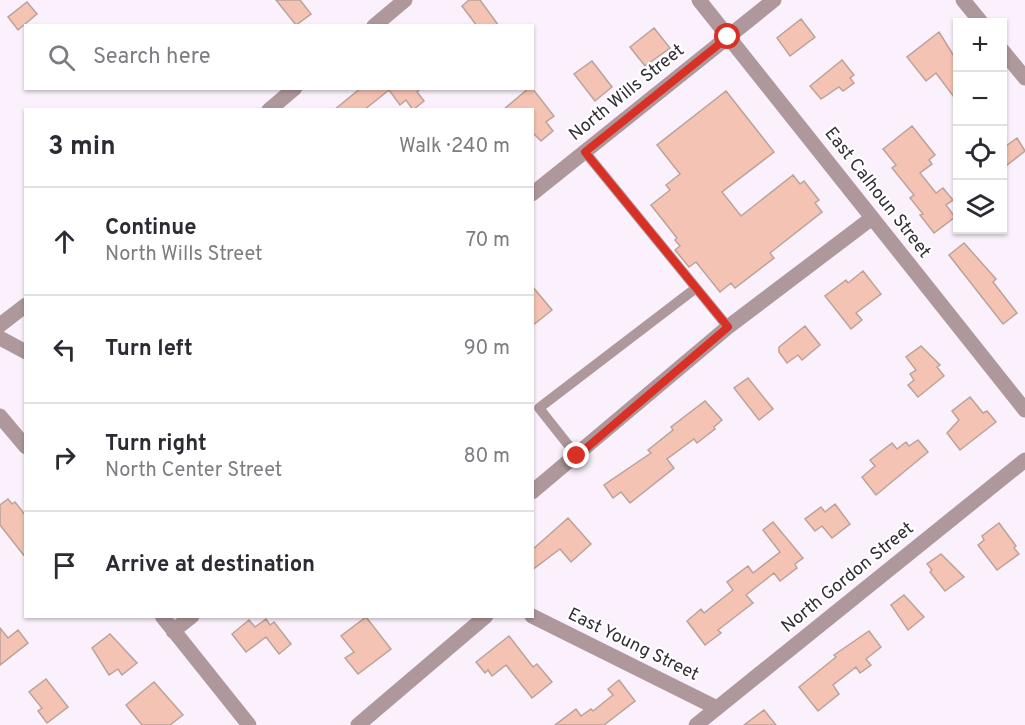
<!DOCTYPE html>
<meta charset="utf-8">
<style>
:root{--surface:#fff;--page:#f2f2f3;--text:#2b2b33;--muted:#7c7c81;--line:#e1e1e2}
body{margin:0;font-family:Overpass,sans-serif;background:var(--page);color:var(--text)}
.controls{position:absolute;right:18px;top:18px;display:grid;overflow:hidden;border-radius:0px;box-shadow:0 2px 4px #0004}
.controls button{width:54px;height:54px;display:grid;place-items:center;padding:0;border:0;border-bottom:2px solid var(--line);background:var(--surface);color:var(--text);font:30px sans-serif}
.stop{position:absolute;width:18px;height:18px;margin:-14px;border:4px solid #d93025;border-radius:50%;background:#fff}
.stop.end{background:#d93025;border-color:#fff;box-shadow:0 2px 6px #0008}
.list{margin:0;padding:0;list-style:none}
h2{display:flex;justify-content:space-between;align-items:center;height:78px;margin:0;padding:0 24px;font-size:26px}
h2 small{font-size:20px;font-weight:400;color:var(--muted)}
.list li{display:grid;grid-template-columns:39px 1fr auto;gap:18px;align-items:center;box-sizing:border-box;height:108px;padding:0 24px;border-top:2px solid var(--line)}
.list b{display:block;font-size:22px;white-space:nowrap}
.list p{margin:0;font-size:20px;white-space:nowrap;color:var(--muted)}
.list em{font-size:20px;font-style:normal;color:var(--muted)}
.icon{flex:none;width:33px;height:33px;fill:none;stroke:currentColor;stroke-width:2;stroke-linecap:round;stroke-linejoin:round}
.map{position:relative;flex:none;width:1025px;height:725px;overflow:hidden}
.search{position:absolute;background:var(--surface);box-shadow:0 2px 4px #0004;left:24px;top:24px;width:510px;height:66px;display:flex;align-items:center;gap:15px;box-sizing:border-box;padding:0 21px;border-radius:0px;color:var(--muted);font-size:22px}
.panel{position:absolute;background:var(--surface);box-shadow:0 2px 4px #0004;left:24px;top:108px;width:510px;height:510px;border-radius:0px}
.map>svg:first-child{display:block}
</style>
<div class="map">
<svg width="1025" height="725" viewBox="0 0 1025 725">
<rect width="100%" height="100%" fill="#fbf1fd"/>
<path fill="#f4c3b3" stroke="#bba29a" stroke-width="1.5" d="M276,0H300L311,14L296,25Z
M469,0H480L499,26H477L462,6Z
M27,2L37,14L18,30L8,17Z
M801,19L815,37L790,56L777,38Z
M654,28L670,48L645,66L630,47Z
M939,32L957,61V101L936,73L926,81L907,57Z
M842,60L854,75L850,78L854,83L843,91L839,87L821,99L810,86Z
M592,61L612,87L595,101L574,74Z
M361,88H421L417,92L424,101L413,110L406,100L400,105L389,90L364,110H334Z
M529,88H532L554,116L546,122L553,131L541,141L532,132V110H503Z
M726,91L774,152L722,192L741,216L793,175L800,184L804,181L819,200L815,203L822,212L770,253L774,258L735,288L731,283L720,292L696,262L689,267L675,250L680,246L675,240L677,238L651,205L670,190L666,185L680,174L657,145Z
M912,126L935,155L929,160L932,164L920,173L936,193L943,188L953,200L946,205L955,217L934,233L920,215L923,214L910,198L914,195L892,168L896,165L883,149Z
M1017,138L1025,151L1002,169V149Z
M964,243L996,279L993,282L1017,313L1003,324L949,255Z
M863,271L881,294L856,313L862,320L851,329L825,296L846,280L848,283Z
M532,286L552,310L532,326Z
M805,326L820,345L802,360L798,355L787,363L779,352V347Z
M921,346L940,365L937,367L944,376L918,397L908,385L914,380L910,374L916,370L906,357Z
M748,378L773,409L759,420L734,388Z
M970,397L983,413L987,411L996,422L960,450L947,433L959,420L952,411Z
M705,401L722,420L714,427L715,429L697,443L694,439L667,459L674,468L630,503L621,492L613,498L604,485L651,453L648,450L673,430L671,427Z
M918,440L928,452L876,495L862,477L875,466L870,460L892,443L897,449L906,442L909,446Z
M8,499L12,504L15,502L26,516V558L0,525V505Z
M835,504L850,524L832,538L822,526L815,531L805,519L821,507L825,512Z
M568,518L591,544L571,562L560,549L532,570V550Z
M773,522L803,558L795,564L797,568L780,581L774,573L746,595L753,603L718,630L721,633L705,645L687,621L701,609L704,613L733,590L727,582L748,566L753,573L780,552L763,530Z
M999,523L1016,546L1014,548L1019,554L997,570L978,545L984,540L982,536Z
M941,554L964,577L945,591L930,572L932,570L927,564Z
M904,595L924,617L908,630L891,605Z
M366,617L391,649L358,674L345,658L354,652L341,636Z
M266,619L270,625L274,622L291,644L279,654L266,637L246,652L232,634L249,620L255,627Z
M0,628L8,638L18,630L28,643L0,665Z
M869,631L881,647L866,659L871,665L860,673L856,667L833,685L839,694L818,711L799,687L836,657L834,655Z
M110,634L137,663L122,675L118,669L109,675L92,648Z
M509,636L533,667L537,664L552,682L532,698L506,665L492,676L488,670L485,673L476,662Z
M46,679L68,707L47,723L38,711L42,708L29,692Z
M619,680L635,701L604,725H555L576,709L581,716L591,709L593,711L613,695L608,689Z
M154,682L183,715L170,725H142L126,705Z
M764,710L776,725H744Z"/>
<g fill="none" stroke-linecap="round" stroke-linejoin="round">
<path stroke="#ae989c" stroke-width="10" d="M585,152L728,327
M577,456L539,408L696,288"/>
<path stroke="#ae989c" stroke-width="15" d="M963,0L981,22
M374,26L405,0
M1002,50L1025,78
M269,110L295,88
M532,194L774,0
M0,325L26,305
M0,338L26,352
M0,416L26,447
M532,492L728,327L872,218
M162,616L249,725
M532,616L717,708
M173,631L192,616
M358,725L486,616"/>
<path stroke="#ae989c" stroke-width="15" d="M699,0L1025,410
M696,725L1025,460"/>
</g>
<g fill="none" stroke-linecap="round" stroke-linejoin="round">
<path stroke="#d93025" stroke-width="8" d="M577,456L728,327L585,152L728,37"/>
</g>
<g text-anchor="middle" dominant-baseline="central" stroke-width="4.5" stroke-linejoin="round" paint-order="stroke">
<g font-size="18" fill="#332d35" stroke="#fff">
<text transform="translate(627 93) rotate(-39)">North Wills Street</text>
<text transform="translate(877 193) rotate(52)">East Calhoun Street</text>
<text transform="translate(848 578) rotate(-39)">North Gordon Street</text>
<text transform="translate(633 645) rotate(26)">East Young Street</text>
</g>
</g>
</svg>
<div class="controls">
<button>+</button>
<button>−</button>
<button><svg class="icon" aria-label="locate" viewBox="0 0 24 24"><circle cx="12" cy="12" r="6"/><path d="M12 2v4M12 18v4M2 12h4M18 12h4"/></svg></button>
<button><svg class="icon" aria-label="layers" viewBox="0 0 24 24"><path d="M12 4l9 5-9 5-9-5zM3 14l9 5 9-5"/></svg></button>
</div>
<div class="stop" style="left:728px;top:37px"></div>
<div class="stop end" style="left:577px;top:456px"></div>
<div class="search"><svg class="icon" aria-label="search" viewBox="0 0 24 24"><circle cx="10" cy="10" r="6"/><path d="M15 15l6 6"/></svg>Search here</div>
<section class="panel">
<h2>3 min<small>Walk · 240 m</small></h2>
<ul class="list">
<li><svg class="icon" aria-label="ahead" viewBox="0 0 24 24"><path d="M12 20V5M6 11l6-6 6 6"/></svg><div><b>Continue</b><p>North Wills Street</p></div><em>70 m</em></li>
<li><svg class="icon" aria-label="left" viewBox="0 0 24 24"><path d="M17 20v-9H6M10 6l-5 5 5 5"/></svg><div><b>Turn left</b></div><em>90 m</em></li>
<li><svg class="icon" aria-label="right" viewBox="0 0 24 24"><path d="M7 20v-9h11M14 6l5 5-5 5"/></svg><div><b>Turn right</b><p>North Center Street</p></div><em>80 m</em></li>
<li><svg class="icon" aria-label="arrive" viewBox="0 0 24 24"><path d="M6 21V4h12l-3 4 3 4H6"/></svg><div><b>Arrive at destination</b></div></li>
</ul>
</section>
</div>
